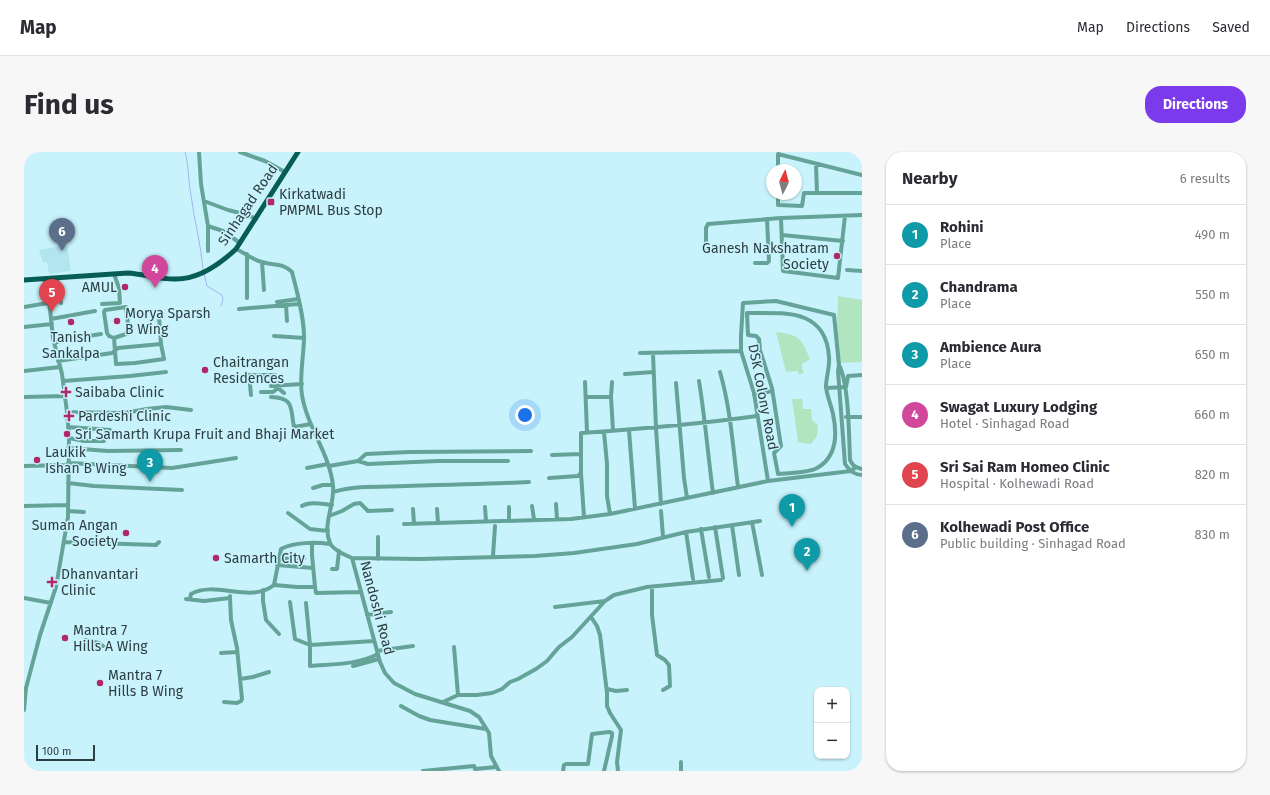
<!DOCTYPE html>
<meta charset="utf-8">
<style>
:root{--surface:#fff;--page:#f7f7f7;--text:#2b2b33;--muted:#7c7c81;--line:#e1e1e2;--accent:#7c3aed}
body{margin:0;font-family:"Fira Sans",sans-serif;background:var(--page);color:var(--text)}
.controls{position:absolute;right:12px;bottom:12px;display:grid;overflow:hidden;border-radius:8px;box-shadow:0 1px 3px #0004}
.controls button{width:36px;height:36px;display:grid;place-items:center;padding:0;border:0;border-bottom:1px solid var(--line);background:var(--surface);color:var(--text);font:20px sans-serif}
.compass{position:absolute;left:742px;top:12px;width:36px;height:36px;border-radius:50%;background:var(--surface);box-shadow:0 1px 3px #0004;rotate:6deg}
.scale{position:absolute;left:12px;bottom:10px;width:59px;box-sizing:border-box;padding-left:4px;border:2px solid #2d3e42;border-top:0;font-size:11px;line-height:14px;white-space:nowrap;color:#2d3e42;-webkit-text-stroke:3px #c8f3fc;paint-order:stroke}
.you{position:absolute;left:501px;top:263px;width:14px;height:14px;margin:-10px;border:3px solid #fff;border-radius:50%;background:#1a73e8;box-shadow:0 0 0 6px #1a73e833}
.badge{display:grid;place-items:center;width:26px;height:26px;border-radius:50%;background:var(--accent);color:#fff;font-size:13px;font-weight:700}
.pin{position:absolute;translate:-50% -33px;filter:drop-shadow(0 1px 2px #0008)}
.pin::after{content:'';position:absolute;top:21px;width:14px;height:12px;background:inherit;clip-path:polygon(0 0,100% 0,50% 100%)}
.list{margin:0;padding:0;list-style:none}
h2{display:flex;justify-content:space-between;align-items:center;height:52px;margin:0;padding:0 16px;font-size:17px}
h2 small{font-size:13px;font-weight:400;color:var(--muted)}
.list li{display:grid;grid-template-columns:26px 1fr auto;gap:12px;align-items:center;box-sizing:border-box;height:60px;padding:0 16px;border-top:1px solid var(--line)}
.list b{display:block;font-size:15px;white-space:nowrap}
.list p{margin:0;font-size:13px;white-space:nowrap;color:var(--muted)}
.list em{font-size:13px;font-style:normal;color:var(--muted)}
.map{position:relative;flex:none;width:838px;height:619px;overflow:hidden;border-radius:16px}
header{display:flex;align-items:center;gap:24px;box-sizing:border-box;height:56px;padding:0 20px;background:var(--surface);border-bottom:1px solid var(--line)}
header strong{font-size:19px}
nav{display:flex;gap:22px;margin-inline-start:auto;font-size:14px}
.intro{display:flex;align-items:center;justify-content:space-between;box-sizing:border-box;height:96px;padding:0 24px}
h1{margin:0;font-size:28px}
.button{padding:10px 18px;border-radius:16px;background:var(--accent);color:#fff;font-size:14px;font-weight:700}
main{display:flex;gap:24px;padding:0 24px}
aside{flex:1;background:var(--surface);border-radius:16px;box-shadow:0 1px 3px #0004}
.map>svg:first-child{display:block}
</style>
<header>
<strong>Map</strong>
<nav><a>Map</a><a>Directions</a><a>Saved</a></nav>
</header>
<div class="intro"><h1>Find us</h1><a class="button">Directions</a></div>
<main>
<div class="map">
<svg width="838" height="619" viewBox="0 0 838 619">
<rect width="100%" height="100%" fill="#c8f3fc"/>
<path fill="#b2e5f0" d="M43,93L47,119L25,122L23,110L19,111L15,98Z"/>
<path fill="#b0e5c0" d="M814,144L838,148V210L812,211Z
M752,180C775,183 777,185 786,207L778,212V217L780,220L776,223L773,219L762,220Z
M768,247H778L779,257H787L788,268L794,273L793,284L787,292L774,290Z"/>
<g fill="none" stroke-linecap="round" stroke-linejoin="round">
<path stroke="#a1b5f0" stroke-width="1" d="M161,0C165,14 164,29 167,43C170,68 177,92 179,117
M180,122L183,134L198,143L199,148L197,154"/>
<path stroke="#65a399" stroke-width="4" d="M175,0L177,32L184,74L199,79L216,91
M216,0L241,9L261,20
M792,12L793,41
M754,18V2L838,23
M754,42V53L778,54L780,41H838
M180,49L204,58L224,63L232,67
M757,66L759,119L814,126L821,64
M758,83L819,89
M682,96V76L684,72L757,66L838,63
M212,97C221,101 229,108 238,110C250,114 257,110 268,120C273,140 280,164 280,185C280,202 275,227 278,243C283,275 306,302 309,334C311,353 298,372 306,391C309,398 321,403 328,406L356,510L361,521L370,531L391,542L446,559L455,565L465,581L467,604L475,619
M184,99V74
M223,102V146
M238,110L240,138
M731,111H743L745,109L743,67
M823,118L838,119
M33,126L37,151
M253,150L274,147
M78,152L96,151L95,136L90,122
M262,153L263,169
M0,155L24,151
M215,157L275,152
M723,161C760,161 802,156 805,205C806,215 802,225 802,235C803,244 807,253 809,262C813,281 813,305 793,316C784,321 765,321 754,322L750,301L757,294L748,236L736,198L735,187L732,184L724,183Z
M135,164L137,192
M27,167L71,159
M0,175L28,172
M250,184L280,186
M30,191L39,188L77,182
M616,201L717,199
M629,202L632,276L637,352
M34,209L88,201L94,196L137,192L140,207L111,211L92,212L90,186L85,184L83,181L80,160L81,158L102,155L105,181L90,186
M815,213C825,232 825,285 826,308L829,313L832,315
M0,219L36,215
M696,220C707,258 709,297 714,335
M601,222L630,220
M39,229L106,224L142,220
M675,229C681,266 684,303 689,341
M561,230L563,280
M588,230L587,245L589,279
M652,231L660,326L663,346
M247,234L278,232
M802,236L822,235L824,224L838,223
M237,240H249L254,236L260,241
M227,243L225,223H251V234L254,236
M730,243L748,239
M0,245L41,244
M247,245C271,246 266,256 270,275L287,272
M562,245H587
M43,260L100,261L123,257L142,255L167,258
M822,265H838
M44,275L86,278
M605,278L611,357
M580,280L583,312V344L586,362
M45,286L60,289H80
M44,296L84,299L157,298
M528,303L557,302
M334,309L344,312L414,309H484
M44,311L148,316L212,306
M0,314L44,313
M305,314L334,309L342,302L385,300L507,299
M832,315L838,317
M283,316L304,312
M557,321L560,365
M525,326L554,324L557,321V281C616,277 675,272 733,264
M744,329L730,241L717,199V184L719,151L752,149L810,163L815,213L814,219L821,312C825,318 831,323 838,323
M44,331L70,334L158,338
M289,336L299,333H309
M309,340C333,333 358,335 382,334C423,333 464,332 505,330
M532,352L533,367
M0,354L44,353
M278,354C286,349 298,352 308,353
M508,354L510,367
M461,355L462,369
M485,355V368
M389,357L390,372
M413,357L414,371
M44,359L60,360
M637,359L639,385
M264,361L286,377L304,379
M305,364L318,359L330,352L336,351L344,359L368,358
M728,370L738,423
M380,372L547,367L586,362L744,329L827,319L832,315
M708,373L715,423
M691,375L699,426
M677,377L685,425
M662,380L669,427
M40,390L132,393L135,390
M288,391V403L291,435
M469,404L471,374
M328,406L395,407L511,404L550,401L613,392L662,380L736,369
M254,407L280,406
M354,407V385
M253,413L289,416
M308,417H313L315,399
M250,433L257,397C270,390 292,390 306,392
M628,435V463L633,503L641,508L645,513L646,534L639,538
M239,438V449L242,468L255,482
M0,446L27,451
M162,447L180,449L206,446V444
M166,447L167,442C192,428 226,452 250,433L273,435H291L292,441L337,440
M266,450L271,487L286,493L350,489
M282,451L286,493V514C309,512 333,513 354,502
M531,455L581,449
M343,463L367,460
M567,465L573,474L576,483L583,541V554L586,561L597,578L593,610L594,619
M61,488L75,491L79,494
M430,495L434,543
M353,499L389,494
M197,501L213,500
M329,514L355,507
M216,527L229,525L245,520
M583,537L592,539L603,538
M200,550L213,551L217,549L218,547L213,496L207,468L206,446
M419,550L434,543H453L468,541L478,537L486,530L494,527L512,517L523,509L535,495L548,485L581,449L590,443L623,435L697,428
M377,554L395,564L406,568L462,577
M0,558L2,536L16,483L32,435L44,365L45,284L43,260L38,222L29,186L26,157L20,127
M0,617V619
M399,619L450,614L451,617L472,615
M539,619L540,613L542,612H564L568,582L585,580L588,581V584L580,619
M657,619V610"/>
<path stroke="#075d54" stroke-width="5" d="M0,128L104,121C119,122 134,127 150,127C174,128 196,112 212,97L274,0"/>
</g>
<g fill="#b0286a" stroke="#c8f3fc" stroke-width="1.5">
<rect x="243" y="46" width="8" height="8" rx="2"/>
<circle cx="813" cy="104" r="4"/>
<circle cx="101" cy="135" r="4"/>
<circle cx="93" cy="169" r="4"/>
<circle cx="47" cy="170" r="4"/>
<circle cx="181" cy="218" r="4"/>
<path d="M40 234h4v4h4v4h-4v4h-4v-4h-4v-4h4z"/>
<path d="M43 258h4v4h4v4h-4v4h-4v-4h-4v-4h4z"/>
<circle cx="43" cy="282" r="4"/>
<circle cx="13" cy="308" r="4"/>
<circle cx="102" cy="381" r="4"/>
<circle cx="192" cy="406" r="4"/>
<path d="M26 424h4v4h4v4h-4v4h-4v-4h-4v-4h4z"/>
<circle cx="41" cy="486" r="4"/>
<circle cx="76" cy="531" r="4"/>
</g>
<g text-anchor="middle" dominant-baseline="central" stroke-width="3" stroke-linejoin="round" paint-order="stroke">
<g font-size="14" fill="#2d3e42" stroke="#c8f3fc" text-anchor="start">
<text x="255" y="42">Kirkatwadi<tspan x="255" dy="16">PMPML Bus Stop</tspan></text>
<text x="805" y="96" text-anchor="end">Ganesh Nakshatram<tspan x="805" dy="16">Society</tspan></text>
<text x="93" y="135" text-anchor="end">AMUL</text>
<text x="101" y="161">Morya Sparsh<tspan x="101" dy="16">B Wing</tspan></text>
<text x="47" y="185" text-anchor="middle">Tanish<tspan x="47" dy="16">Sankalpa</tspan></text>
<text x="189" y="210">Chaitrangan<tspan x="189" dy="16">Residences</tspan></text>
<text x="51" y="240">Saibaba Clinic</text>
<text x="54" y="264">Pardeshi Clinic</text>
<text x="51" y="282">Sri Samarth Krupa Fruit and Bhaji Market</text>
<text x="21" y="300">Laukik<tspan x="21" dy="16">Ishan B Wing</tspan></text>
<text x="94" y="373" text-anchor="end">Suman Angan<tspan x="94" dy="16">Society</tspan></text>
<text x="200" y="406">Samarth City</text>
<text x="37" y="422">Dhanvantari<tspan x="37" dy="16">Clinic</tspan></text>
<text x="49" y="478">Mantra 7<tspan x="49" dy="16">Hills A Wing</tspan></text>
<text x="84" y="523">Mantra 7<tspan x="84" dy="16">Hills B Wing</tspan></text>
</g>
<g font-size="14" fill="#2d3e42" stroke="#c8f3fc">
<text transform="translate(224 53) rotate(-56)">Sinhagad Road</text>
<text transform="translate(739 245) rotate(79)">DSK Colony Road</text>
<text transform="translate(353 456) rotate(75)">Nandoshi Road</text>
</g>
</g>
</svg>
<div class="controls">
<button>+</button>
<button>−</button>
</div>
<svg class="compass" viewBox="-18 -18 36 36"><path d="M0-13l5 13h-10z" fill="#e53935"/><path d="M0 13l5-13h-10z" fill="#7c7c81"/></svg>
<div class="scale">100 m</div>
<div class="you"></div>
<div class="pin badge" style="left:768px;top:375px;background:#0f9aa8">1</div>
<div class="pin badge" style="left:783px;top:419px;background:#0f9aa8">2</div>
<div class="pin badge" style="left:126px;top:330px;background:#0f9aa8">3</div>
<div class="pin badge" style="left:131px;top:136px;background:#d1479c">4</div>
<div class="pin badge" style="left:28px;top:160px;background:#e0444e">5</div>
<div class="pin badge" style="left:38px;top:99px;background:#5c6f8a">6</div>
</div>
<aside>
<h2>Nearby<small>6 results</small></h2>
<ul class="list">
<li><span class="badge" style="background:#0f9aa8">1</span><div><b>Rohini</b><p>Place</p></div><em>490 m</em></li>
<li><span class="badge" style="background:#0f9aa8">2</span><div><b>Chandrama</b><p>Place</p></div><em>550 m</em></li>
<li><span class="badge" style="background:#0f9aa8">3</span><div><b>Ambience Aura</b><p>Place</p></div><em>650 m</em></li>
<li><span class="badge" style="background:#d1479c">4</span><div><b>Swagat Luxury Lodging</b><p>Hotel · Sinhagad Road</p></div><em>660 m</em></li>
<li><span class="badge" style="background:#e0444e">5</span><div><b>Sri Sai Ram Homeo Clinic</b><p>Hospital · Kolhewadi Road</p></div><em>820 m</em></li>
<li><span class="badge" style="background:#5c6f8a">6</span><div><b>Kolhewadi Post Office</b><p>Public building · Sinhagad Road</p></div><em>830 m</em></li>
</ul>
</aside>
</main>
